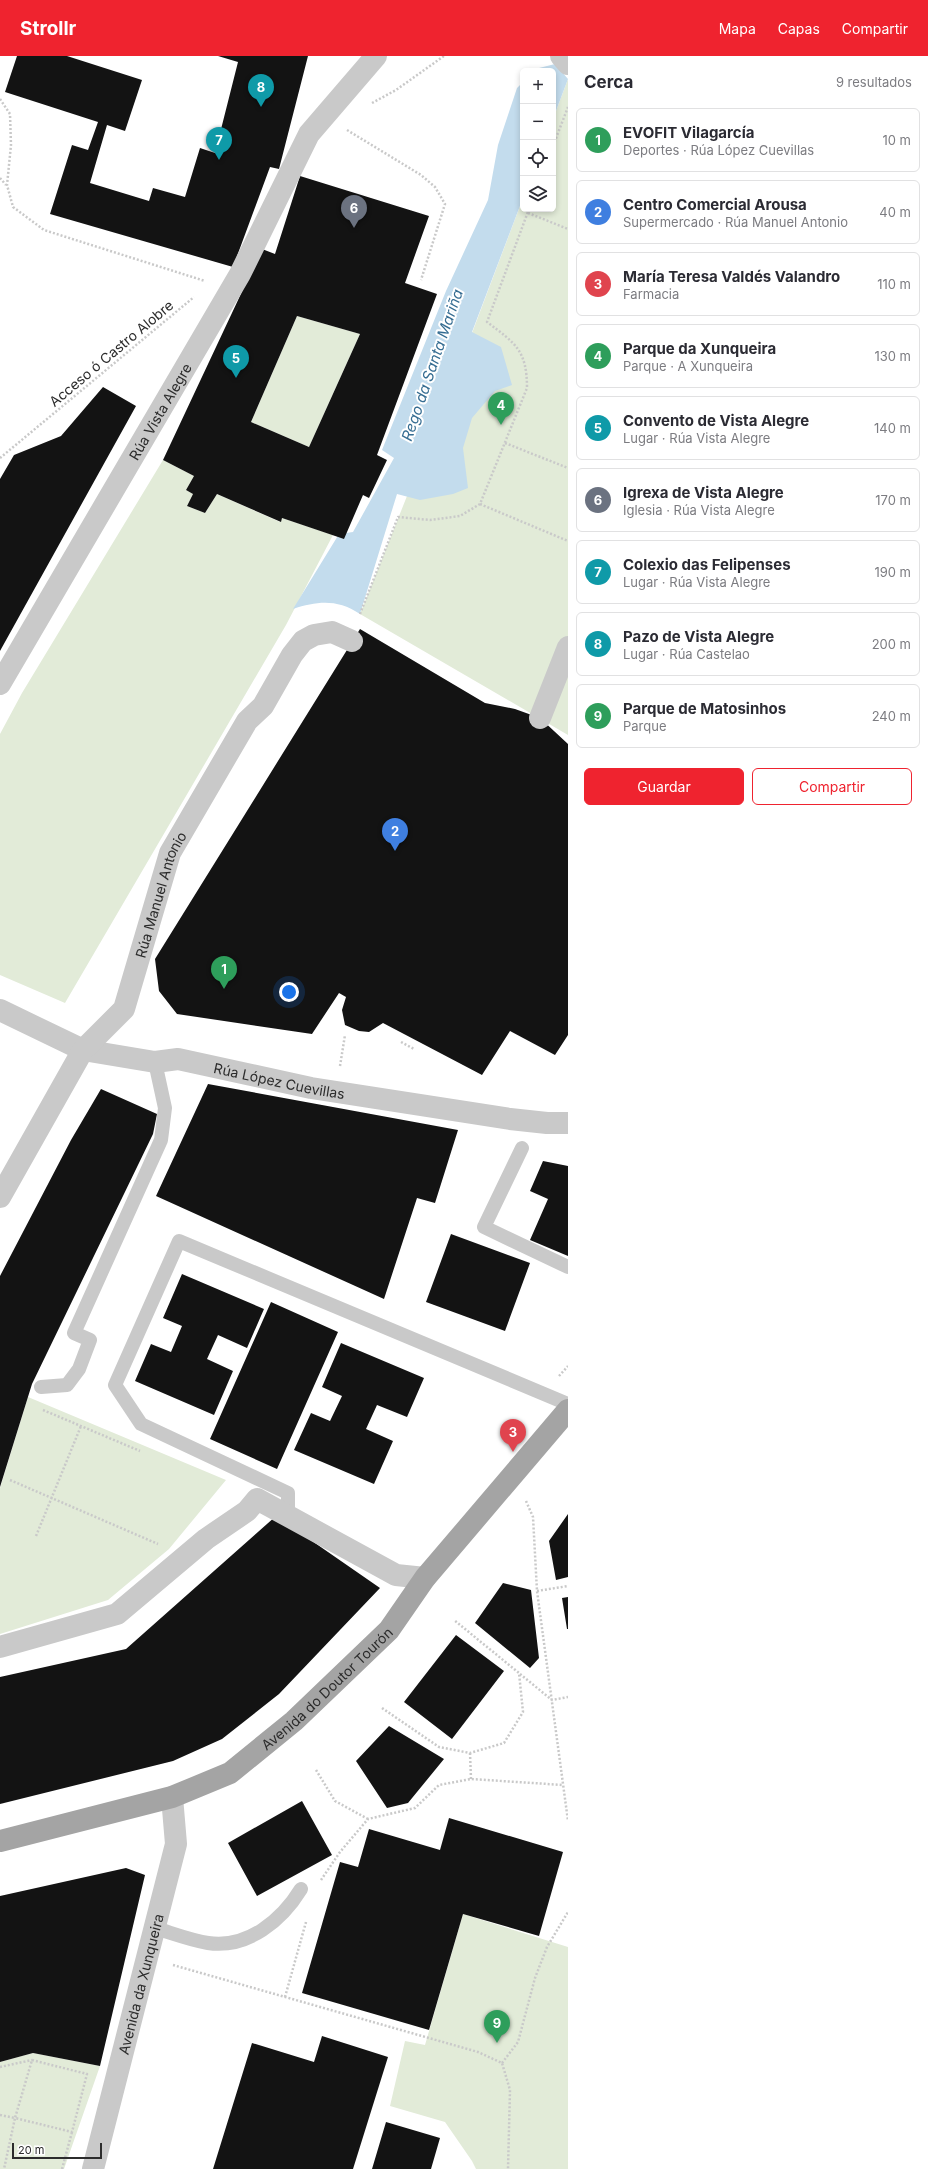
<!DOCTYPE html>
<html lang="es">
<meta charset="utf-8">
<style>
:root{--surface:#fff;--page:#f2f2f3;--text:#2b2b33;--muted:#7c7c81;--line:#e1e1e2;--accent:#ef232f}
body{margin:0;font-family:Inter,sans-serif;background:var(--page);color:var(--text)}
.controls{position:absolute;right:12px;top:12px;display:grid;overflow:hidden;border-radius:6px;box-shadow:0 2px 6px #0003}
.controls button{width:36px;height:36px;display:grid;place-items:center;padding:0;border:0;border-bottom:1px solid var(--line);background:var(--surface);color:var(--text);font:20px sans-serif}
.scale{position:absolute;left:12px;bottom:10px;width:90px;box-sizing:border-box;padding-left:4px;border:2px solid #2c2c2c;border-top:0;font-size:11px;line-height:14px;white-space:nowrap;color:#2c2c2c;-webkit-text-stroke:3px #fff;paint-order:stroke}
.you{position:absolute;left:289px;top:936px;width:14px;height:14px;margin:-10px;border:3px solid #fff;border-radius:50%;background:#1a73e8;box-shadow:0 0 0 6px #1a73e833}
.badge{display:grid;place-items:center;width:26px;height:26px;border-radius:50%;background:var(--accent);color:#fff;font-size:13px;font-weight:700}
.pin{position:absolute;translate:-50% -33px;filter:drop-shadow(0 1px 2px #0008)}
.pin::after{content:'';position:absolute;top:21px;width:14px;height:12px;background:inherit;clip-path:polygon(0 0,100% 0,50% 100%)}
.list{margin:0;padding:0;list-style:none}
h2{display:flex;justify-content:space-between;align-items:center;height:52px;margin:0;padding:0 16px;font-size:17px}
h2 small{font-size:13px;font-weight:400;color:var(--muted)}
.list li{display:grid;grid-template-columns:26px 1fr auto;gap:12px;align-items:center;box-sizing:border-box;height:64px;margin:0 8px 8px;padding:0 8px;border:1px solid var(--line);border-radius:6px}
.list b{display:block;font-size:15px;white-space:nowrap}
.list p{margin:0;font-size:13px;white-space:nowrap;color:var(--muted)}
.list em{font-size:13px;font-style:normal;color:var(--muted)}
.actions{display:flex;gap:8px;padding:12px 16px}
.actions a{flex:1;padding:9px 0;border:1px solid var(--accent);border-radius:6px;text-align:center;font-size:14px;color:var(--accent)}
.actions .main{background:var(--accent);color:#fff}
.icon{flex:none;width:22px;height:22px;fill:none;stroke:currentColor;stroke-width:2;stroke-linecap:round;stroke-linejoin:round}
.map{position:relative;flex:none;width:568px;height:2113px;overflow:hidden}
header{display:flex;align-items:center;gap:24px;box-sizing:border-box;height:56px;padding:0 20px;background:var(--accent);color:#fff}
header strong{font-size:19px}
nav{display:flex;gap:22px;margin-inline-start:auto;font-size:14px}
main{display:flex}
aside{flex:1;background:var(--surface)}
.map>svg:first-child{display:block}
</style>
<header>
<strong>Strollr</strong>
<nav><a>Mapa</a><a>Capas</a><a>Compartir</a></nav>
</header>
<main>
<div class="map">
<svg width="568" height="2113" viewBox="0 0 568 2113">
<rect width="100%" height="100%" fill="#fff"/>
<path fill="#e2ebd8" d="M568,23V679L360,558L472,277L523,142V153H553V63Z
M297,260L360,278L309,391L251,366Z
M163,404L194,420L186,434L193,438L187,450L205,457L217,438L280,466L282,462L333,479L286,569L65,947L0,919V678L22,637Z
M28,1341L226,1424L169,1493L108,1544L0,1578V1432Z
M463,1858L568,1891V2113H476L472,2105L445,2066L390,2050L405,1985L425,1989Z
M33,1997L100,2010L64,2113H0V2006Z"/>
<path fill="#c3dced" d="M555,8L568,23L553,63V15H535L539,12Z
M523,26V142L472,276L501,291L512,329L495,335L472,362L463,392L468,432L453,438L420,444L397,438L360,558C337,543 318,545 293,553L339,478L353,476L394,402L382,394L446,235L488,144L498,89L517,32Z"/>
<path fill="#131313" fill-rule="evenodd" d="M17,0H67L142,24L125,75L107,69L90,127L149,145L153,132L185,141L200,92L215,97L238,6L218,0H308L279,113L270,111L233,211L50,158L72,89L88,94L98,66L5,36Z
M300,120L429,160L405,227L437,238L377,399L387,404L369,442L363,439L344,483L282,462L281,466L217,438L205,457L187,450L193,438L186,434L194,420L163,404L262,193L275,198ZM297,260L360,278L309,391L251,366Z
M103,331L136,350L0,595V423L14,399L61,380Z
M360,573L485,647L515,653L540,662L568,688V979L555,999L510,975L482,1019L383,967L369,976L359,975L345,969L342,954L346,941L339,937L312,978L177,958L159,935L155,903Z
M208,1028L458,1074L435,1147L417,1142L384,1243L156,1140Z
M101,1033L157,1058L153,1078L32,1328L0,1431V1220L71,1084Z
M543,1105L568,1110V1200L530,1184L548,1143L530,1135Z
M451,1178L530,1207L505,1275L426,1246Z
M182,1218L264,1253L247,1292L218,1279L207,1303L233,1315L214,1359L135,1325L151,1288L171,1296L182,1270L163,1262Z
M271,1246L338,1276L277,1413L210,1383Z
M341,1287L424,1322L407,1361L377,1349L366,1373L393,1385L374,1428L294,1394L311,1357L330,1365L342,1340L322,1331Z
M568,1458V1521L556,1524L549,1485Z
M276,1460L380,1532L279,1638L222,1683L173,1705L0,1748V1621L126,1593Z
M503,1527L531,1534L539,1602L530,1612L475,1567Z
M568,1541V1573H567L562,1542Z
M456,1579L504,1615L452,1683L404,1646Z
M389,1670L444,1703L408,1747L387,1752L356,1705Z
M302,1745L332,1799L257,1840L228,1787Z
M449,1762L563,1796L539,1880L463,1858L429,1974L302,1937L340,1806L358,1811L369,1773L440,1794Z
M126,1812L145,1819L100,2010L33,1997L0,2006V1840Z
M322,1980L388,2001L353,2113H213L252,1987L314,2006Z
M386,2066L440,2082L431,2113H372Z"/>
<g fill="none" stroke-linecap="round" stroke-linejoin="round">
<path stroke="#c9c9c9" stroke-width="2.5" stroke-dasharray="2 2" stroke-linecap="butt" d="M0,43L10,58L11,89L7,129L13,151L44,174L205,225
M372,47L396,34L444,0
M347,74L421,119L435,131L445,148L421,224
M553,90L568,51
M0,122L6,129
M528,157L568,173
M505,387L568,412
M0,402L194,241
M480,448L568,485
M360,558L398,461L430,464L460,460L480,448L527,332C527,294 515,287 487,266L529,153
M401,986L414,993
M340,1010L345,979
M559,1320L568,1310
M43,1354L140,1395
M10,1424L158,1488
M526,1445L533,1461L537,1535L568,1765
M36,1480L81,1370
M537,1535L568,1530
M520,1618L552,1644L568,1641
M382,1652L439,1691L470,1697L504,1687L523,1656L519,1617L454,1564
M470,1697L471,1723
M316,1714L335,1745L368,1763
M321,1824L340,1796L368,1763L415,1752L439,1729L471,1723L563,1729
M173,1909L478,1996L502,2007L510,2034L508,2113
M285,1941L306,1866
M32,2004L87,2018L72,2076L15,2062Z
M502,2007L518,1986L535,1922L547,1891L568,1856
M0,2011L32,2004
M0,2059L15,2062L4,2113
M62,2113L72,2076"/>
<path stroke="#c9c9c9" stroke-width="14" d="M522,1092L484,1171L568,1211
M41,1331L67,1329L79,1313L90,1284L74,1277L161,1084L165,1052L155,1006
M288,1459V1437L141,1368L115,1329L179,1185L568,1348
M155,1872C172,1877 190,1884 208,1887C248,1893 282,1864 301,1833"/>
<g stroke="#c9c9c9" stroke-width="22">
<path d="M561,0L568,8"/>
<path id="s1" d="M0,628L240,218L309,78L376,0"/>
<path d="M540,662L568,591"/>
<path id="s2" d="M0,954L83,994L155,1006L178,1003L311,1032L510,1063L547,1067H568"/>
<path id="s3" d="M0,1141L83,994L124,953L170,797L247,665L263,650L292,599L303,585L314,579L332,576L352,585"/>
<path d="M0,1591L117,1558L206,1483L247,1455L257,1443L396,1519L425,1522"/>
<path id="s4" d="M93,2113L176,1788L172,1741"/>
</g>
<path stroke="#a4a4a4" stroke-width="22" id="s5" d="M0,1785L172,1741L230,1717L294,1665L389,1574L425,1522L568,1354"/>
</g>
<g text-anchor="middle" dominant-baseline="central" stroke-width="4" stroke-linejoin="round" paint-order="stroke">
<g font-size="14" fill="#2c2c2c" stroke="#fff">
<text transform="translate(111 297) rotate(-40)">Acceso ó Castro Alobre</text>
<text stroke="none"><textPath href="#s1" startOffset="316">Rúa Vista Alegre</textPath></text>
<text stroke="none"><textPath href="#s3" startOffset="347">Rúa Manuel Antonio</textPath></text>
<text stroke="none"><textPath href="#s2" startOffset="292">Rúa López Cuevillas</textPath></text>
<text stroke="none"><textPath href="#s5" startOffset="369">Avenida do Doutor Tourón</textPath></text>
<text stroke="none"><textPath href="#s4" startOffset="191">Avenida da Xunqueira</textPath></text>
</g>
<g font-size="15" font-style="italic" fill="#366d92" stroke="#fff">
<text transform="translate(432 309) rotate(-71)">Rego da Santa Mariña</text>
</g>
</g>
</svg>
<div class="controls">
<button>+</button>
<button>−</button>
<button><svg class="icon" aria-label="locate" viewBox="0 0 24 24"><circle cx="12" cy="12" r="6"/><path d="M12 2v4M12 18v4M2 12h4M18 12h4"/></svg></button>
<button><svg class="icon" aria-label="layers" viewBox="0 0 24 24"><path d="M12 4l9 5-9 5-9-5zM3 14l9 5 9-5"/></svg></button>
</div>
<div class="scale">20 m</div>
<div class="you"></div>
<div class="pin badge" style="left:224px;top:933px;background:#2e9e5b">1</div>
<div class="pin badge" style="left:395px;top:795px;background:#3f7fe0">2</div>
<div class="pin badge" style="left:513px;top:1396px;background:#e0444e">3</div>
<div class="pin badge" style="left:501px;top:369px;background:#2e9e5b">4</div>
<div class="pin badge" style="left:236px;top:322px;background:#0f9aa8">5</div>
<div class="pin badge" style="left:354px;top:172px;background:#6b7280">6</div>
<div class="pin badge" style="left:219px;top:104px;background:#0f9aa8">7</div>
<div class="pin badge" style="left:261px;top:51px;background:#0f9aa8">8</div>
<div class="pin badge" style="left:497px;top:1987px;background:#2e9e5b">9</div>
</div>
<aside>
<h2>Cerca<small>9 resultados</small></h2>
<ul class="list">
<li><span class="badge" style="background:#2e9e5b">1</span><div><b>EVOFIT Vilagarcía</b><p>Deportes · Rúa López Cuevillas</p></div><em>10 m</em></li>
<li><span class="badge" style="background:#3f7fe0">2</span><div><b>Centro Comercial Arousa</b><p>Supermercado · Rúa Manuel Antonio</p></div><em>40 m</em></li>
<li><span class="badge" style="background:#e0444e">3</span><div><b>María Teresa Valdés Valandro</b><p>Farmacia</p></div><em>110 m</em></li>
<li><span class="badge" style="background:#2e9e5b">4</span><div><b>Parque da Xunqueira</b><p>Parque · A Xunqueira</p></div><em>130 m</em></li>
<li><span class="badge" style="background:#0f9aa8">5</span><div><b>Convento de Vista Alegre</b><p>Lugar · Rúa Vista Alegre</p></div><em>140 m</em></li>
<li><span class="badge" style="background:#6b7280">6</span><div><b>Igrexa de Vista Alegre</b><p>Iglesia · Rúa Vista Alegre</p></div><em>170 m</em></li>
<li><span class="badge" style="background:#0f9aa8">7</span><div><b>Colexio das Felipenses</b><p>Lugar · Rúa Vista Alegre</p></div><em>190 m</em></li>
<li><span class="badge" style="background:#0f9aa8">8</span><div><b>Pazo de Vista Alegre</b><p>Lugar · Rúa Castelao</p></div><em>200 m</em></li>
<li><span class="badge" style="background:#2e9e5b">9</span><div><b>Parque de Matosinhos</b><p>Parque</p></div><em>240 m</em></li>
</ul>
<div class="actions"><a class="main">Guardar</a><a>Compartir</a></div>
</aside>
</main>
